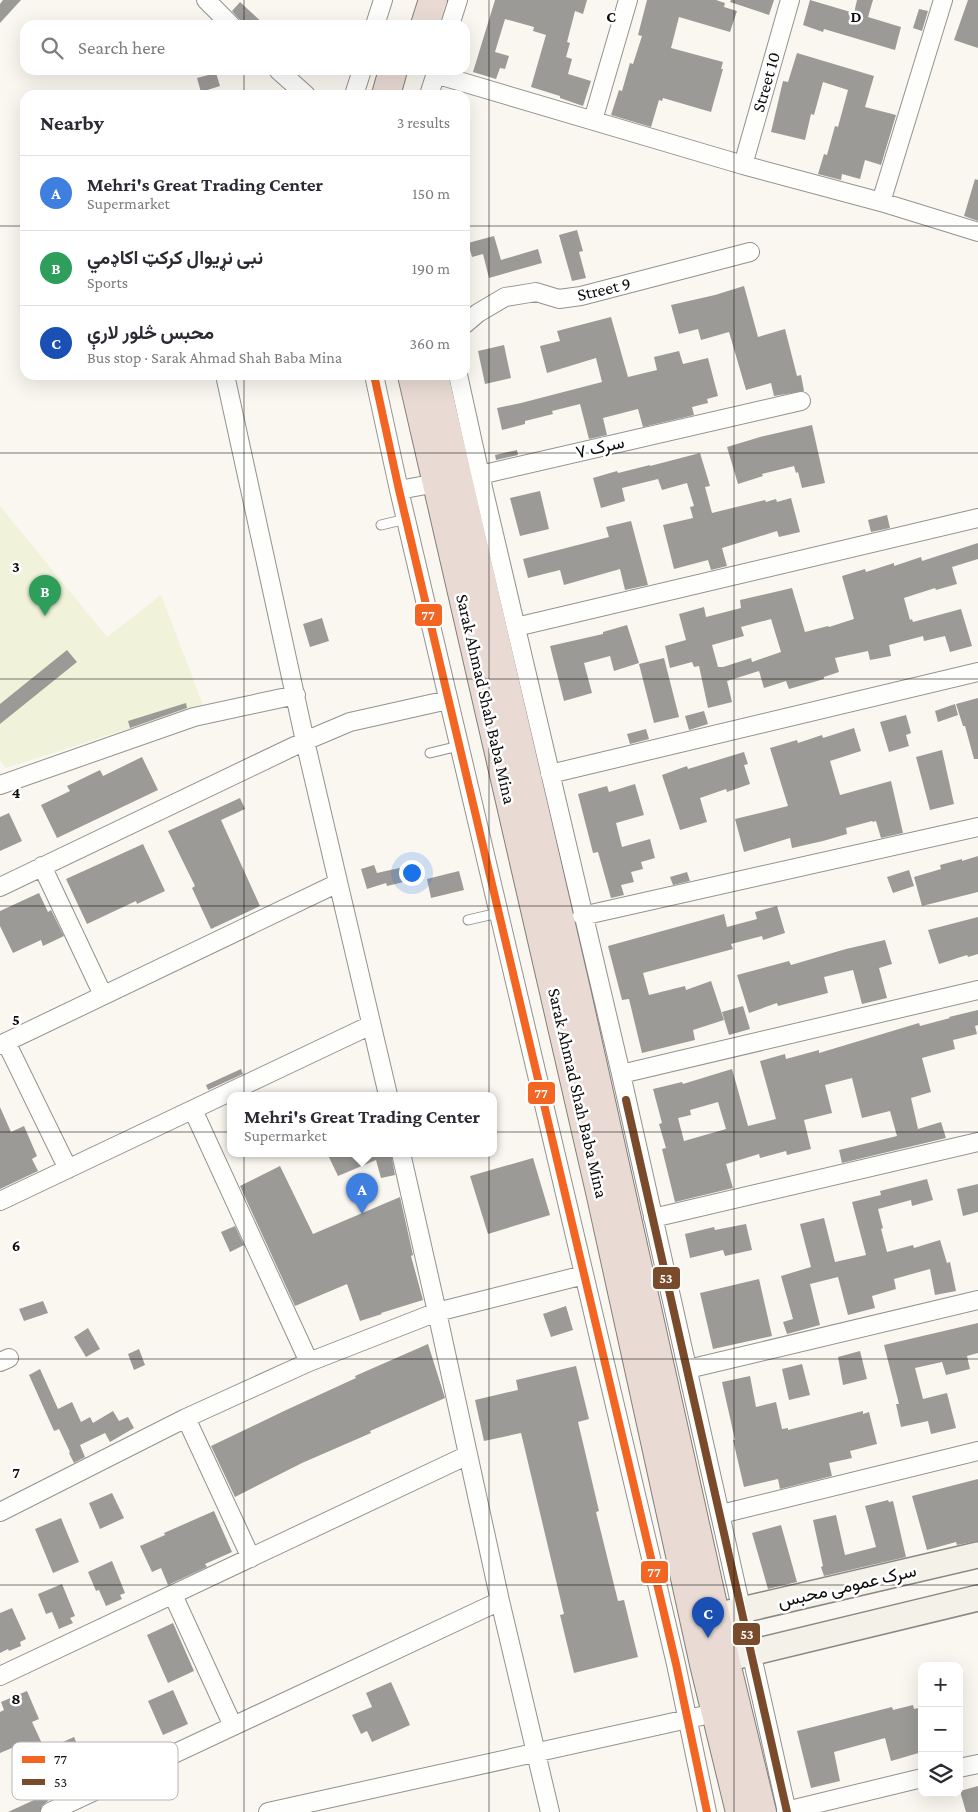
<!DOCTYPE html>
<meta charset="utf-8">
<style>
:root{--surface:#fff;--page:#f2f2f3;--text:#2b2b33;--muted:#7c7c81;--line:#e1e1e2;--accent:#5f5e5c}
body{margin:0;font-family:"Crimson Pro",Vazirmatn,serif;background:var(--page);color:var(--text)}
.controls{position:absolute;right:15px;bottom:15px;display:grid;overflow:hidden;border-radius:10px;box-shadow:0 5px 20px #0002}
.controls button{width:45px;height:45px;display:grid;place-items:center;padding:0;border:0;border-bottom:1px solid var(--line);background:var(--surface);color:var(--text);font:25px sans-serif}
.you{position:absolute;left:411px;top:872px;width:18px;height:18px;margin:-12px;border:4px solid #fff;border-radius:50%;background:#1a73e8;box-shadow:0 0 0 8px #1a73e833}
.badge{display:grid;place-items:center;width:32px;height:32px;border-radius:50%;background:var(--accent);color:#fff;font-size:16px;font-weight:700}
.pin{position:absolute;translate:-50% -41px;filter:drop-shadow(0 1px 2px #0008)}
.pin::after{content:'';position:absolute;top:26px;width:18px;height:15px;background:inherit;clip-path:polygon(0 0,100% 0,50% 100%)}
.popup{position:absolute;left:227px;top:1092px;width:270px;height:65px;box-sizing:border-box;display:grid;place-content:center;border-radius:10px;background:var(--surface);filter:drop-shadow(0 1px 4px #0005);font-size:16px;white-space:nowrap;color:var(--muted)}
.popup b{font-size:19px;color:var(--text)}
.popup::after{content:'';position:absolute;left:50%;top:100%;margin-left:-10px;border:10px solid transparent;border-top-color:var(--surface)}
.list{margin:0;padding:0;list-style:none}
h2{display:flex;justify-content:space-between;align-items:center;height:65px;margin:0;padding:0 20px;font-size:21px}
h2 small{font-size:16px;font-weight:400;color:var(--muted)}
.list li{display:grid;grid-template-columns:32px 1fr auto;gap:15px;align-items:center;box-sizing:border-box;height:75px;padding:0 20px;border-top:1px solid var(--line)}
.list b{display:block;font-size:19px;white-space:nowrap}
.list p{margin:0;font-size:16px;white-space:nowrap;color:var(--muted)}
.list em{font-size:16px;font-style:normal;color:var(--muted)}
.icon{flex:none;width:28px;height:28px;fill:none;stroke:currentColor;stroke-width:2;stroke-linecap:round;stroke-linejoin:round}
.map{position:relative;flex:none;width:978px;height:1812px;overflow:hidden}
.search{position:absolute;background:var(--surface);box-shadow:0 5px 20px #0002;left:20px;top:20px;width:450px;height:55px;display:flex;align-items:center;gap:12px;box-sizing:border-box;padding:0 18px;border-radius:15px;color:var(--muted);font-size:19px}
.panel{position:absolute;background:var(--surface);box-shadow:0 5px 20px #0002;left:20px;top:90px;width:450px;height:290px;border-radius:15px}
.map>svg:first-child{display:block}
</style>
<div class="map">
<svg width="978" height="1812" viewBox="0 0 978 1812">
<rect width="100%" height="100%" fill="#faf7f0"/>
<path fill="#f0f3d9" d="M0,506L107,637L161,595L203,705L6,768L0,760Z"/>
<path fill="#9c9a96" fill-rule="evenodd" d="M3,0H21L0,23V4Z
M495,0H587L583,14L575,11L567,42L570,43L566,57L572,59L568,74L591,81L583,106L560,98V96L531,87L546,35L533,31L534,27L505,19L495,52L509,56L505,69L500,68L496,79L473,72Z
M647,0H716L725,3L724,7L737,11L730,32L679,17L671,48L723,62L721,69H723L711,112L663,98L662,101L659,100L651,127L611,115L619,90L622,91L630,63L633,64L642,36L638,35Z
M731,0H774L769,15L730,2Z
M810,0L854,13L857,0H873L868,17L901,27L895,50L824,29L823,32L803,25Z
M968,0H978V48L954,40Z
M240,2L265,25H245L240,20L232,11Z
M919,9L928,11L922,31L913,28Z
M797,53L874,76L865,107L896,115L881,165L865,160L860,179L842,174L841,180L818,174L824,154L827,155L835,126L838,127L848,90L823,82L814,115L811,114L805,140L771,132L783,81L788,82Z
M216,73L220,86L201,92L197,78Z
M975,179L978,180V221L964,216Z
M577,230L583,251L579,252L586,278L572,281L559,235Z
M494,236L501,260L538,249L542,263L489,278L483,254L472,257L468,243Z
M744,286L758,337L785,329L797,376L801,375L804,391L774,396L771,383L746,390L729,332L701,340L698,329L679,334L671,305L715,295Z
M611,317L628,377L657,370L654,357L679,351L683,364L708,358L718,396L707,399L708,403L692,407L694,415L643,427L638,409L603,418L607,435L589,439L580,404L552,411L553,414L525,421V424L502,430L497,408L521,403L602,382L596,358L547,373L540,346L560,341L557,331Z
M504,345L511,378L485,384L478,351Z
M812,425L825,483L802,488L798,472L796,473L794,466L762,474L763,476L738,484L727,447L760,437Z
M517,450L518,455L496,460L495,455Z
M700,453L710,486L705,487L712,513L765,500L766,502L776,499L777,502L791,498L800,532L779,537L777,531L722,548L727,566L711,570L708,560L674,569L663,525L693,518L690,507L694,506L687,483L662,490L658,479L622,488L625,501L601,508L593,478L617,471L618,473L650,465V466Z
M540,491L549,529L520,536L510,498Z
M887,515L890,528L871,532L868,520Z
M631,521L648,585L625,590L620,569L564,585L560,570L528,578L523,559L609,537L606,527Z
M978,543V559L952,567L957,584L936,590L935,588L904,598L910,620L912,619L913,622L961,609L972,646L950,652L945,636L924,641L923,636L889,645L891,656L870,660L868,651L835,658L839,672L824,677V679L789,689L786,681L764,688L759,671L727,681L732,702L708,708L699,666L694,667L692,662L670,668L665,646L686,640L679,614L704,607L706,617L741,608L740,600L792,588L805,632L828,626L829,627L854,619L842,576L865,569L866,572L894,563V566L921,557L922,561ZM771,619L781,652L752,662L751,658L723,667H718L712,645L744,636L741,627Z
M322,618L329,641L310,647L303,624Z
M627,625L639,663L614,671L610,656L584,663L592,693L564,701L550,646L603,634V632Z
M67,650L77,662L0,724V704Z
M664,658L679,717L654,723L639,664Z
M978,698V759H974L965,726H963L956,704Z
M186,703L187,708L130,728L128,721Z
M955,704L958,715L938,722L935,711Z
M704,711L708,724L689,730L685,716Z
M906,715L911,733L906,735L909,746L889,752L880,722Z
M854,728L861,751L830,761L840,795L891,781L903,833L881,838L876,821L873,822L872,821L846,828L847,834L823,841L792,848L790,838L744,852L735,819L788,806L770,748L797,740L798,743L822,735L823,738Z
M646,729L649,739L630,744L627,734Z
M942,750L954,804L930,810L916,757Z
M744,752L748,764L744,765L750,784L727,792L726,789L700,798L707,822L680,830L662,775L687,766L688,769Z
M142,757L158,790L57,838L41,805L70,791L67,786L100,770L103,776Z
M635,784L644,815L616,823L622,847L650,839L655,858L641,862L643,869L631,872L634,882L621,885L624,895L611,898L598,852L593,853L578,794L607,786L609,792Z
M240,798L245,809L221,820L260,906L211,929L192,888L195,886L168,831Z
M9,813L22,841L0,851V817Z
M143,844L165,891L137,904L136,901L87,924L66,879Z
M978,856V892L922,906L914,877L941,869L940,865L962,859V861Z
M417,864L420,873L415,874L416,879L387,886L386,883L367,889L361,869L374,865L377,873Z
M909,870L914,886L893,893L887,877Z
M459,871L464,890L431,898L427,879Z
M687,872L690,881L673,885L670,877Z
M39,893L48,912L51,910L64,936L43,946L41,940L13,953L0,926V911Z
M777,906L785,933L763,940L762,936L731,944L733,949L643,973L649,995L685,986L686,990L711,981L724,1020L693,1030L695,1040L642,1053L629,999L622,1000L608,946L724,914L727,927L757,919L755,912Z
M978,917V954L968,957L967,955L939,964L928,930Z
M885,940L892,964L879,968L887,998L862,1004L853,970L824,977L828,993L778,1006L777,1003L749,1013L737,975L789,961L791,965L846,949Z
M743,1006L750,1029L729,1035L722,1012Z
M978,1010V1025L975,1026L977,1034L953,1040L955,1049L922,1058L931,1092L911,1098L918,1129L941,1122L946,1138L842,1163L839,1150L897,1136L890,1111L862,1118L852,1078L825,1085L832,1113L804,1120L811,1149L787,1155L786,1151L760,1158L759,1154L726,1164L733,1188L675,1202L662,1149L666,1148L659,1124L662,1123L653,1089L682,1082L683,1084L732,1069L748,1126L776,1119L760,1061L785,1054L786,1059L819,1050V1053L919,1023L920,1026L950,1018L949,1017ZM718,1102L726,1129L684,1141L678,1118L691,1115L690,1110Z
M241,1069L243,1074L208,1090L206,1085Z
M0,1107L11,1132L24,1126L37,1156L32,1159L38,1171L0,1189Z
M327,1153H391L395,1175L381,1178L376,1160L338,1176Z
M533,1158L550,1215L488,1234L470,1176Z
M280,1166L313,1234L400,1197L413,1255L411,1256L423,1300L381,1313L382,1314L360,1321L347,1284L295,1306L240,1186Z
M927,1179L933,1200L912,1206L911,1200L878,1209L883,1228L881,1229L887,1252L913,1245L914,1248L940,1240L947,1263L950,1262L956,1291L935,1295L930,1269L894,1279L896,1289L872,1296L875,1308L848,1315L838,1277L810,1284L820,1325L787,1334L783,1322L793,1319L781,1276L811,1267L800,1224L824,1218L835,1262L866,1255L852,1202L881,1195L880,1191Z
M978,1184V1212L963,1216L957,1189Z
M746,1224L752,1250L725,1256L723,1250L690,1258L685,1234L714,1227L715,1230Z
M235,1226L244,1245L230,1252L221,1232Z
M759,1279L772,1336L713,1349L700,1293Z
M43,1301L48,1313L24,1321L19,1309Z
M566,1306L573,1330L551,1337L543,1314Z
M978,1323V1353L967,1356L970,1369L946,1375L942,1362L915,1368L923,1399L947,1393L956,1428L931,1434L928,1421L901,1427L896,1404H899L884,1345Z
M88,1328L100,1349L86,1357L74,1337Z
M428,1344L445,1398L370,1431L371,1433L302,1463L235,1497L211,1446L284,1411L356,1378L355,1376Z
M139,1349L145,1365L134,1370L128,1354Z
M860,1351L867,1379L843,1385L838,1357Z
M802,1364L810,1395L789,1400L782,1369Z
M576,1366L589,1419L578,1422L599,1511L596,1512L618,1601L624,1600L638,1657L574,1673L560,1615L564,1614L521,1433L484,1441L475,1400L518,1390L516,1380Z
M40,1369L58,1409L72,1402L81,1422L90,1417L93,1423L113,1411L119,1421L128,1417L134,1428L110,1442L105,1433L80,1445L85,1457L74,1463L69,1453L70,1452L59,1429L54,1431L29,1375Z
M750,1376L756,1407L776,1402L782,1429L788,1428V1430L863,1411V1414L869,1412L877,1444L850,1451L852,1458L829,1463L832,1476L780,1489L778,1479L744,1487L733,1440H735L722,1382Z
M978,1479V1541L957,1545L956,1542L927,1550L912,1496Z
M112,1493L124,1518L100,1529L89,1503Z
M888,1500L889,1502L893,1501L906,1557L824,1576L821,1567L823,1566L813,1520L836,1515L845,1555L876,1547L865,1506Z
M214,1511L232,1552L205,1564L207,1567L168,1585L161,1568L152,1572L140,1546L165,1535L164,1533Z
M61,1518L79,1562L53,1573L35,1529Z
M781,1525L797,1582L768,1589L752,1533Z
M112,1561L125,1593L120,1595L122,1599L106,1606L99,1590L96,1591L88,1572Z
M62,1584L75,1616L70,1618L73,1623L59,1629L52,1612L46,1614L38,1594Z
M12,1608L26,1639L20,1642L21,1646L9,1651L8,1649L0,1653V1613Z
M173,1623L194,1671L168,1683L147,1635Z
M391,1682L410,1725L372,1742L367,1731L361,1734L352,1715L372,1707L366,1693Z
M173,1690L188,1724L163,1735L148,1701Z
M27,1691L39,1719L32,1722L45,1750L74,1737L88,1769L39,1789L19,1745L0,1753V1712L4,1710L1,1702Z
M913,1705L914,1709L922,1707V1752L891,1761L885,1738L834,1752L840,1781L811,1788L797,1731L892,1707L893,1710Z
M978,1786V1812H966L960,1791Z
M45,1795L48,1801L42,1806L40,1812H8Z"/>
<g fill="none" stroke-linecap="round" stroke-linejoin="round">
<defs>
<path id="lane" d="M381,525L406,519
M430,753L459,746
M468,920L498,913"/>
<path id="street" d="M206,0L231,25
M375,25L383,0
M450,25L458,0
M278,70L306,95
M435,74L743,165L881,202L978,232
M354,95L362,70
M429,95L437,70
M593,120L628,0
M743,165L790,0
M881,202L943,0
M465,324L478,313L505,297L536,292L559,299L581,296L750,252
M225,375L305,741L388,1095
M374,375L399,490L676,1664L707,1812
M458,375L480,475L621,1074L787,1812
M399,490L480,475L801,401
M516,627L978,518
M550,774L978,672
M0,785L194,717L296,695
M42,866L103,995
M0,887L305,741L350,722L448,700
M582,916L978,827
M6,1042L68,1169
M0,1045L338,883
M621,1074L978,990
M193,1110L309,1362
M401,1153L437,1312L500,1601L550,1812
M0,1201L371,1025
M653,1218L978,1142
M0,1362L9,1358
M688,1369L978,1300
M186,1418L251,1558
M0,1512L186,1418L309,1362L437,1312L584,1275
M721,1514L978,1451
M173,1595L233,1726
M0,1676L468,1455
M959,1768L978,1764
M786,1811L922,1778
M50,1812L500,1601
M268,1812L724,1711"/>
<path id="secondary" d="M716,1616L978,1555
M725,1659L978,1598"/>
<path id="highway" d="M425,25L433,0
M386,95L393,70
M412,375L601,1196L704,1664L740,1812
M434,375L577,994L725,1659L762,1812"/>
</defs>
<use href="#lane" stroke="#93928f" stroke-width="11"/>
<use href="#street" stroke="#93928f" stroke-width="20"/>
<use href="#secondary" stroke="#8a8885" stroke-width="28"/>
<use href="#highway" stroke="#807f7c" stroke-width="30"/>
<use href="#lane" stroke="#fefefd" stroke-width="9"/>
<use href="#street" stroke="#fefefd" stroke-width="18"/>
<use href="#secondary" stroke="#f4f1e8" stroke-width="25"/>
<use href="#highway" stroke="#e9dbd4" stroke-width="28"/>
<defs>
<path id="bus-1" d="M374,375L399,490L676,1664L707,1812"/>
<path id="bus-2" d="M626,1100L787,1812"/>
</defs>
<use href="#bus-1" stroke="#fff" stroke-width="11"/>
<use href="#bus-2" stroke="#fff" stroke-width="11"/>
<use href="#bus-1" stroke="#f26522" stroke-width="8"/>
<use href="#bus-2" stroke="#7a4b2a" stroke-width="8"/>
</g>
<path fill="none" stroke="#0c0c0c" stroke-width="1" stroke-opacity="0.55" d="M244,0V25M489,0V1812M734,0V1812M244,70V95M0,226H25M465,226H978M244,375V1812M0,453H978M0,679H978M0,906H978M0,1132H978M0,1359H978M0,1585H978"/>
<g text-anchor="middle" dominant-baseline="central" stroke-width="5" stroke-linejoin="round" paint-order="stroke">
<g font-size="18" fill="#0c0c0c" stroke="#fff">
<text transform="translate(766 82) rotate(-74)">Street 10</text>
<text transform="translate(604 289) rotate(-13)">Street 9</text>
<text transform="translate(600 447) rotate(-13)">سرک ۷</text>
<text transform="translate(486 699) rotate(77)">Sarak Ahmad Shah Baba Mina</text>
<text transform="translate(578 1093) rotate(77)">Sarak Ahmad Shah Baba Mina</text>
<text transform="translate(847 1586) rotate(-13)">سرک عمومی محبس</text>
</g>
</g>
<rect x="12" y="1742" width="166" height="58" rx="8" fill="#fff" stroke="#b6b6b6" stroke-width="1"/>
<rect x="22" y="1756" width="23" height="7" fill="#f26522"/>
<rect x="22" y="1779" width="23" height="6" fill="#7a4b2a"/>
<g font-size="14" fill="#0c0c0c">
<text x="54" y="1764">77</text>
<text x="54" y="1787">53</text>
</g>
<g font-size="16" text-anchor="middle" font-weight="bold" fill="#0c0c0c" stroke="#fff" stroke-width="5" stroke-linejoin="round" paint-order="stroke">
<text x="611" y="22">C</text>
<text x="856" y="22">D</text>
<text x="16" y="572">3</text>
<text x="16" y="798">4</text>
<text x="16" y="1025">5</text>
<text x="16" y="1251">6</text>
<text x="16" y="1478">7</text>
<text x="16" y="1704">8</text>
</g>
<g stroke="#fff" stroke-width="2">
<rect x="414" y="603" width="29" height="24" rx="5" fill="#f26522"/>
<rect x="527" y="1081" width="29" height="24" rx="5" fill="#f26522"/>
<rect x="652" y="1266" width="29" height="24" rx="5" fill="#7a4b2a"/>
<rect x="640" y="1560" width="29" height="24" rx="5" fill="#f26522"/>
<rect x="732" y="1622" width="29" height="24" rx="5" fill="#7a4b2a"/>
</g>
<g font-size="14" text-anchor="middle" font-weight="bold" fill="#fff">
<text x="428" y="620">77</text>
<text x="541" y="1098">77</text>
<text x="666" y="1283">53</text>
<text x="654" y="1577">77</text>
<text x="747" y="1639">53</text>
</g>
</svg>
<div class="controls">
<button>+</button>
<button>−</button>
<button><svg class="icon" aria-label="layers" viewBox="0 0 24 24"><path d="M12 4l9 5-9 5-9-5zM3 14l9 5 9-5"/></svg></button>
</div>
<div class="you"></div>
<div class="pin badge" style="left:362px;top:1214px;background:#3f7fe0">A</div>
<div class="popup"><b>Mehri's Great Trading Center</b>Supermarket</div>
<div class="pin badge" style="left:45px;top:616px;background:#2e9e5b">B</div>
<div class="pin badge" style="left:708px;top:1638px;background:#1a4fb4">C</div>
<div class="search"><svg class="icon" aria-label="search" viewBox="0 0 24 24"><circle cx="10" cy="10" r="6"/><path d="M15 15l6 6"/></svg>Search here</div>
<section class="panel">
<h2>Nearby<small>3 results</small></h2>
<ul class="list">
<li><span class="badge" style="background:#3f7fe0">A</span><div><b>Mehri's Great Trading Center</b><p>Supermarket</p></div><em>150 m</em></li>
<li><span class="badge" style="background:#2e9e5b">B</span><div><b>نبی نړیوال کرکټ اکاډمي</b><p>Sports</p></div><em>190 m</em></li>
<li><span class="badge" style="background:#1a4fb4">C</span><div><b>محبس څلور لارې</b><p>Bus stop · Sarak Ahmad Shah Baba Mina</p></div><em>360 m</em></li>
</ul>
</section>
</div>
